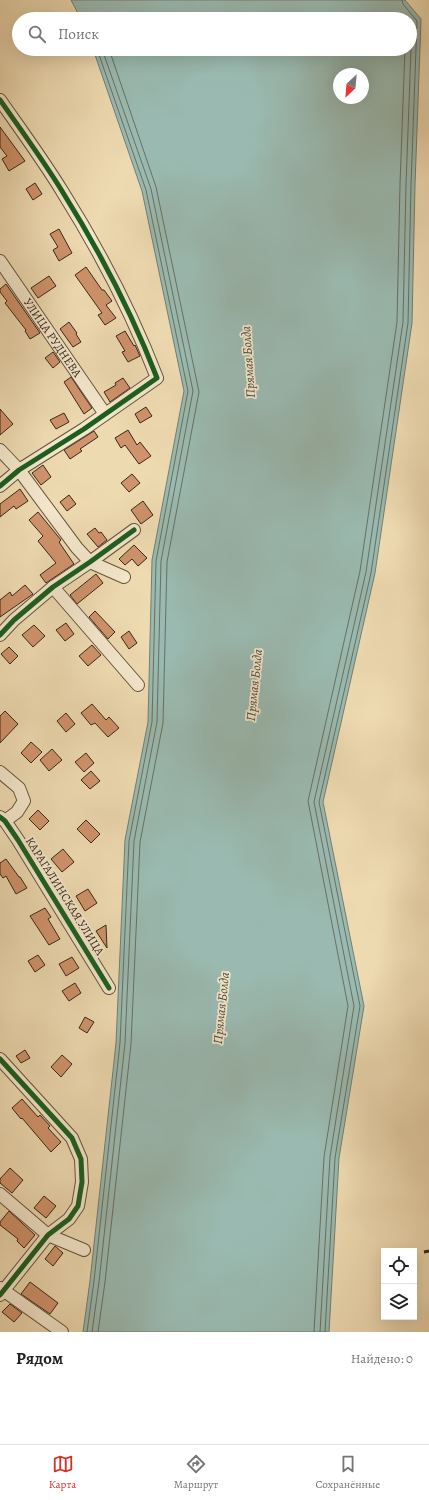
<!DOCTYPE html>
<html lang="ru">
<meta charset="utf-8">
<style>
:root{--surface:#fff;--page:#f2f2f2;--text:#222;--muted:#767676;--line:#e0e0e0;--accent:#d93025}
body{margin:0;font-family:Alegreya,serif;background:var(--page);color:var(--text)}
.controls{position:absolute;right:12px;bottom:12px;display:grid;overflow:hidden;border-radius:0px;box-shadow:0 4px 16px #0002}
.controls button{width:36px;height:36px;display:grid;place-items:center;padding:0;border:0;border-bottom:1px solid var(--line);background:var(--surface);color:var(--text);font:20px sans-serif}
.compass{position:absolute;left:333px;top:68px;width:36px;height:36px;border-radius:50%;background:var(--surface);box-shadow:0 4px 16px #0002;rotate:206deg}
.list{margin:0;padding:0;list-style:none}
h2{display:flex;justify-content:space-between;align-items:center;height:52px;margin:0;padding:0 16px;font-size:17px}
h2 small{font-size:13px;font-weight:400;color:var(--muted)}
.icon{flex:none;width:22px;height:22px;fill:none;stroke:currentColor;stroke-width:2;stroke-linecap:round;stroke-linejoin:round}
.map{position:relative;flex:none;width:429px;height:1332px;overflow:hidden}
.search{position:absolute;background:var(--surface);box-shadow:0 4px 16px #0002;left:12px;right:12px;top:12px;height:44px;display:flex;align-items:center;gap:10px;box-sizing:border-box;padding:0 14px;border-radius:22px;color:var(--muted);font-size:15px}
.sheet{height:112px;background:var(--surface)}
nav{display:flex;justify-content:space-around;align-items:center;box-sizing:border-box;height:56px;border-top:1px solid var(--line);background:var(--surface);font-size:11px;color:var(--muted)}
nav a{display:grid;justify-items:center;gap:2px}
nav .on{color:var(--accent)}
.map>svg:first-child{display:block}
</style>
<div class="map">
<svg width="429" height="1332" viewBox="0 0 429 1332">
<rect width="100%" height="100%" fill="#eedab1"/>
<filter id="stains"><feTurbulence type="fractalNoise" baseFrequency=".005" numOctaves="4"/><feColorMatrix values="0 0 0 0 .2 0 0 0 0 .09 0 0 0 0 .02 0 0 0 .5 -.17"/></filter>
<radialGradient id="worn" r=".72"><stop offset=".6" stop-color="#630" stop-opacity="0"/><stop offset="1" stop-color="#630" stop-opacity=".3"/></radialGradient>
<path fill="#9abab1" stroke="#727f74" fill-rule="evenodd" d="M71,0H405L421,19L415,185L412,323L375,573L323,802L364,1006L339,1158L329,1332H83L90,1281L116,1043L125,840L148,722L152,560L184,391L142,191L93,49H410V19H81ZM339,74H363V98H339Z"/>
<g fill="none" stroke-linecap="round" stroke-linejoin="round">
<path stroke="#687064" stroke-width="1" d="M87,1332L94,1281L120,1043L129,841L152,722L156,561L188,391L146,190L97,49
M92,1332L99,1282L125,1043L134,841L157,722L161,561L193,391L151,189L102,49
M98,1332L105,1282L131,1044L140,842L163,723L167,562L199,392L156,187L109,49
M314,1332L324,1157L348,1006L308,801L360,571L397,322L400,184L405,49
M320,1332L330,1157L354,1006L314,802L366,572L403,322L406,185L412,22L410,20
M325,1332L335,1158L360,1006L319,802L371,573L408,323L411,185L417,21L403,4L402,0"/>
</g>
<path fill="#d0936c" stroke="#372718" d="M0,127L25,161L9,171L2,159L7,156L0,147Z
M35,183L42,194L33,200L26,189Z
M59,229L72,253L59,261L53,250L58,247L50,234Z
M86,267L102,290H104L112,301L106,305L116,318L105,325L98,315L102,313L75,275Z
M49,276L56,286L38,298L31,288Z
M6,284L40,333L30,339L25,331L26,330L5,303L7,301L0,292V289Z
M69,322L77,333L76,334L81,342L73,347L60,329Z
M125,331L134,346L135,345L140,356L128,362L122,352L125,351L116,336Z
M53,352L60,362L53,368L45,358Z
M71,377L92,408L84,414L64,382Z
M123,378L130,388L110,402L104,392L116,385L115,383Z
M146,407L152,416L140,423L135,414Z
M0,409L13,424L0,435Z
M64,413L69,422L56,429L50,420Z
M128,430L137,445L140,442L151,456L139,464L125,445L121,448L115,438Z
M94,431L98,437L80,449L82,451L70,459L64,450Z
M43,465L51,477L41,485L32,473Z
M132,474L140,483L129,492L121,483Z
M20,489L28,501L16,509L14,506L0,517V504Z
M69,495L76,504L67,511L60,502Z
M143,501L153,515L141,524L131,510Z
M38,512L61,540L59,542L74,564L46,583L40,575L56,563L38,541L43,536L29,520Z
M95,528L99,533L101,532L107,540L98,547L87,534Z
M134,545L147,558L138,566L132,559L125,565L119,559Z
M96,574L103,583L77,604L70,595Z
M25,585L33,594L0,617V600L10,592L12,596Z
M95,611L115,632L108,639L89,617Z
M66,623L74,634L65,641L56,630Z
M34,625L45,636L33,647L22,635Z
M129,631L137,643L129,649L121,637Z
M92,645L101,655L88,666L79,656Z
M9,647L18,656L10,664L1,654Z
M92,704L106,720L109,717L119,728L108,737L95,723L91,725L81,713Z
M5,711L18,724L0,743V716Z
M66,713L75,724L66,732L57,721Z
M31,742L42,752L31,763L21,753Z
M52,749L62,760L49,771L40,760Z
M86,753L94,763L84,772L75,762Z
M91,771L100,781L90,789L81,780Z
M38,810L49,821L40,830L29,819Z
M86,820L100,834L91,843L77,829Z
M63,849L74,862L62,872L51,859Z
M6,859L19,877H20L27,888L16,894L6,876L3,878L0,874V863Z
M88,889L97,903L85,911L76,896Z
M45,908L51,917L48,919L60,939L49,945L30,916Z
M106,925L107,948L96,931Z
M38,955L45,965L35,972L28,961Z
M72,957L79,968L66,976L59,964Z
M75,983L81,993L69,1001L62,991Z
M85,1017L94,1022L87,1033L79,1028Z
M25,1050L30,1058L21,1063L16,1056Z
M62,1055L72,1064L61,1077L51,1067Z
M22,1099L38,1117L40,1115L50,1126L48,1128L61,1142L51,1152L22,1118L21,1119L12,1108Z
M10,1168L23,1180L12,1193L0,1183V1179Z
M44,1196L56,1206L46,1218L34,1208Z
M9,1211L35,1235L24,1248L17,1241L18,1239L0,1225V1222Z
M55,1246L63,1253L53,1266L45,1259Z
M30,1282L58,1303L50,1314L21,1294Z
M10,1304L22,1313L14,1322L2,1312Z"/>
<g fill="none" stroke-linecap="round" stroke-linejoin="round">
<defs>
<g id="minor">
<path d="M0,100C21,130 43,160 62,191C99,250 132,313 157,378L84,429L19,470L0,486"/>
<path id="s1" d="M0,261L105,414"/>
<path d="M0,450L19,470L77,548L90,562L124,577"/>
<path d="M53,587L138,685"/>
<path d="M0,635L14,620L53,587L90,562L134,530"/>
<path d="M0,772L19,788L24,801L17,812L5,821"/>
<path d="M0,817L5,821L18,840L109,988"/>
<path d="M0,1059L72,1138L81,1159L82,1182L78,1206L69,1219L48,1235L0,1295"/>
<path d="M0,1194L48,1235L84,1250"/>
<path d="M0,1288L62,1332"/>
</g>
</defs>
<use href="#minor" stroke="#65543e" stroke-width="14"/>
<use href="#minor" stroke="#f4e7cc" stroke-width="12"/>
<path stroke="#372718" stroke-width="3" stroke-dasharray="7 7" stroke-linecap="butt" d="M424,1252L429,1251"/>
<defs>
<path id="cycleway" d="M0,100C21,130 43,160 62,191C99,250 132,313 157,378L84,429L19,470L0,486
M0,635L14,620L53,587L90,562L134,530
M0,817L5,821L18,840L109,988
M0,1059L72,1138L81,1159L82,1182L78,1206L69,1219L48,1235L0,1295"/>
</defs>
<use href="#cycleway" stroke="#f4e7cc" stroke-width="8"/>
<use href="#cycleway" stroke="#1b5e20" stroke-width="5"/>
</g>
<g text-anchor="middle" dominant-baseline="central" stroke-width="3.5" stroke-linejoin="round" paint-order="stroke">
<g font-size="12" fill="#372718" stroke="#f4e7cc">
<text stroke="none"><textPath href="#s1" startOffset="93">УЛИЦА РУДНЕВА</textPath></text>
<text transform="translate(65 896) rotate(58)">КАРАГАЛИНСКАЯ УЛИЦА</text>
</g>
<g font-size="13" font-style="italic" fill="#504c3e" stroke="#f4e7cc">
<text transform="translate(248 362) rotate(-94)">Прямая Болда</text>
<text transform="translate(254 685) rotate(-84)">Прямая Болда</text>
<text transform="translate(221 1008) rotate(-84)">Прямая Болда</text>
</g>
</g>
<rect width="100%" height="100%" filter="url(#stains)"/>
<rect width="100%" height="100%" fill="url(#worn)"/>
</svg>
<div class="controls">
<button><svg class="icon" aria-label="locate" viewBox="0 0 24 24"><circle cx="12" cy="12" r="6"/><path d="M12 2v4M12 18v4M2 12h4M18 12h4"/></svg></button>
<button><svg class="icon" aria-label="layers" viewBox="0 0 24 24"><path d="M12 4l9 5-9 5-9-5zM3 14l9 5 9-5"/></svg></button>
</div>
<svg class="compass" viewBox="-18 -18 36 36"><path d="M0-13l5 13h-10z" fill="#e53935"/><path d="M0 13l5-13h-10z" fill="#767676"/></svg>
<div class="search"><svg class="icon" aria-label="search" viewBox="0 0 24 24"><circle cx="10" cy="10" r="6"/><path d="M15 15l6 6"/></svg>Поиск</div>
</div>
<section class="sheet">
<h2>Рядом<small>Найдено: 0</small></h2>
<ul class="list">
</ul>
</section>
<nav>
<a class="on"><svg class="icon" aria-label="map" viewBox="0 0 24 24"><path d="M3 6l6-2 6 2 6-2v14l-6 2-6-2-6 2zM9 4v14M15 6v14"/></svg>Карта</a>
<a><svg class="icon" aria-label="directions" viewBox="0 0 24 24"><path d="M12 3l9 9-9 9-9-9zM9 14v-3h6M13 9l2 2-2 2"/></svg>Маршрут</a>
<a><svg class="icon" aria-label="saved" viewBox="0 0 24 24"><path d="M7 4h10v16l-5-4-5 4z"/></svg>Сохранённые</a>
</nav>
